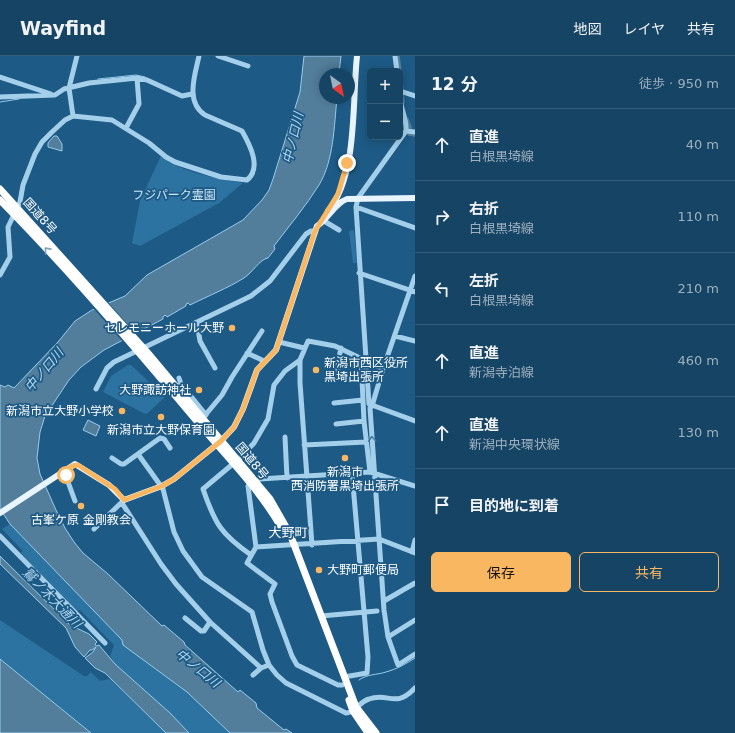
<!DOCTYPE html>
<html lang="ja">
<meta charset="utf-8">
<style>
:root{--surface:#164464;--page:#234e6d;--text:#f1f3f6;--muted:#9eb0bf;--line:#355c78;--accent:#fab762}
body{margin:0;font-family:"DejaVu Sans","Noto Sans JP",sans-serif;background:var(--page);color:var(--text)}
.controls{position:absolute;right:12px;top:12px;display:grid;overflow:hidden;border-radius:6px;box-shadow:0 2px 10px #0003}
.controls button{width:36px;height:36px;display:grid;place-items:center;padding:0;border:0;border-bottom:1px solid var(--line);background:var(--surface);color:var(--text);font:20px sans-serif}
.compass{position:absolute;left:319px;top:12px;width:36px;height:36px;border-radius:50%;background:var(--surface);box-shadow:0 2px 10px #0003;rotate:147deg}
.stop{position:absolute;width:12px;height:12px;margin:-9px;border:3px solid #fab762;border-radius:50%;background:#fff}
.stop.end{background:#fab762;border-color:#fff;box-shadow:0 1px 4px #0008}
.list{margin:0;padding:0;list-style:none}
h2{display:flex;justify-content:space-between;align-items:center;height:52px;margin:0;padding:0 16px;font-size:17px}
h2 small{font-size:13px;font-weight:400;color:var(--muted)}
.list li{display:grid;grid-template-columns:26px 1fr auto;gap:12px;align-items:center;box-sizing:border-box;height:72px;padding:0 16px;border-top:1px solid var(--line)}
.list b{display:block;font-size:15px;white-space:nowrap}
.list p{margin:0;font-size:13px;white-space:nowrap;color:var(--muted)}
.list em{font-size:13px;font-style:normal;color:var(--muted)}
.actions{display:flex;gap:8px;padding:12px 16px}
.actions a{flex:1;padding:9px 0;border:1px solid var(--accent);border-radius:6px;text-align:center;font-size:14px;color:var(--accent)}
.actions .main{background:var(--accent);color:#111}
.icon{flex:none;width:22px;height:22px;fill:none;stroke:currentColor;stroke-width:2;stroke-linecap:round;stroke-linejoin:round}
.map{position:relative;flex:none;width:415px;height:677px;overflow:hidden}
header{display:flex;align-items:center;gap:24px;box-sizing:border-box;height:56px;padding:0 20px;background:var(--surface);border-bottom:1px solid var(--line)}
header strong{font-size:19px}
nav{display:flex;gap:22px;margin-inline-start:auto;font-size:14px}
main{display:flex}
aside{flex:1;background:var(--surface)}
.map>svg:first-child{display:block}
</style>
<header>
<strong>Wayfind</strong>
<nav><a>地図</a><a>レイヤ</a><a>共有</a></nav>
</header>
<main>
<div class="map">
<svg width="415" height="677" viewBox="0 0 415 677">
<rect width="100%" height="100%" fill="#1d5a85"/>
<path fill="#2d73a1" d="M161,100C176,115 222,124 243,127L219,147L140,190L132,187L140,145Z
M354,174L357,207H353L349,175Z
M128,309H131L165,341L148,357L145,358L103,336L111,320Z
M10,468L122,584L123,589L187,636L230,677H189L170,657L115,608L110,600L114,589L80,554L77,555L21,497L23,495L2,473Z
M0,564L84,620H87L91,616L100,625L110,623L166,677H91L0,603Z"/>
<path fill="#527e9c" stroke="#97ccec" d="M304,0H341L339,18H325V42H337C334,70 334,104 319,129C306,150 289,170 274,190L275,193L268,202C260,203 252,217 244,222C228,232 208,240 190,249L188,247L186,248V250L167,261L165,259L163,261V263L104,294L81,311L69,324L45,360L40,376L37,402L40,418L56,454L65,472L74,486L83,497L108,518L162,570L164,569L184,586L185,589L238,636L240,634L256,647L257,652L284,674L286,673L292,677H230L187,636L123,589L122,584L10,468L0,453V329L5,331L8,329L14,332L58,286L75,265L92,254L125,240L147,219L243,164L262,144L269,134L273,123L300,36Z
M54,80H57L62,88V95L48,91V87Z
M88,364L100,370L96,380L83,374Z
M0,500L70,569L89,578L97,586L95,588L96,590L99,589L115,608L170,657L189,677H166L105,617L95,612L85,602L93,596L96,591L92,594H90L84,601L75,591L66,572L0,508Z
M0,603L91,677H0Z"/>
<path fill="#1d5a85" d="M107,245L137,279L123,286L93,252Z"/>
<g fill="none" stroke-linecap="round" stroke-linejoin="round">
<path stroke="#97ccec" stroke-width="1" d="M98,23L136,19L145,21
M0,46L19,43
M359,624C367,618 377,619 386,616C397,613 406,608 415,602"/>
<path stroke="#527e9c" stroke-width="3.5" d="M398,0L400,15
M400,15L403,46
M407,63L410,71L409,78L415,79"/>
<path stroke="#a4cfea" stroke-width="5" d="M218,0L248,10
M395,0L397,15
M0,21L51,38
M400,35L415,40
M0,41L55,39L64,33L89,27L137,22L147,24L182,40L192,38
M400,42C401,53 407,64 406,75L358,142L356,151L369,348L415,365
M73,60L69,32L77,0
M126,72L139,48L137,22
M406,75L415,76
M356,151L415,172
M324,165L339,174
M359,217L415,236
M0,219L10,201L8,171L20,146L23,129L35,98L42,86L52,76L65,64L73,60L112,64L149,87L166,101L175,106L221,121L247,124C262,112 250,89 242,75L205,59C185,46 195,19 199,0
M415,220L383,313L372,350L370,352L384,554L388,581L398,609L415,598
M197,267L200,285L215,312
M395,280L415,285
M279,286L304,292
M341,292C339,302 335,313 340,322L362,321
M247,297L262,304L263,306
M361,302L364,365L370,416
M179,322L181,328L206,359
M96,333L107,312L114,306L251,240L270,225L306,178L311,175H315
M334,347L363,344
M202,363L222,339L232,321L262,275
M336,368L364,365
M285,381L287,422
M304,389L366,386
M138,398L163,433L174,476L183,495L202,521L252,556L263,594L269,609L277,619L286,627L346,657C355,657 359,646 369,643C389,636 395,653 415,632
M112,402L121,408H124L160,382L164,383L170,392
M238,404L254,387L268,363L274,329L285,315L300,304
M234,407L203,433C215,468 221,478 251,499
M64,415L75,445
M122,447L161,508L176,528L210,566L261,612
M94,473L123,445
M0,480L105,587
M312,489L300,327V304L308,285L335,290L383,313
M256,491L379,483L415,497
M412,496L415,484
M384,545L415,527
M321,560L377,555
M185,562L201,575H204L210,566
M388,581L415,564
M253,619L261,612L269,609
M344,621L367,617L368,601L352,417
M342,629H338L297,609L292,600L272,546L270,538L275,528L247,507L256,491L248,430L260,423L370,416L415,430"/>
<path stroke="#e8f4fe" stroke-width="6" d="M328,155C358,120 352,45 357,0
M0,457L75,408L109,429L124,444L162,430L174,423L221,385L234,371L243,353L257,314L276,294L317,170C328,163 335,147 347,143L415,142"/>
<path stroke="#fff" stroke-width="7" d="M0,133L147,296L270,443L290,478L356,651L376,677
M0,144C69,214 133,289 196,364C225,399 258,431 281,471
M349,644L353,655L368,677"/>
</g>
<defs><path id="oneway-chevron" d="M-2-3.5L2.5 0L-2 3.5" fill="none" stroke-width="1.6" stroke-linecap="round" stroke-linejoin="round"/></defs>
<use stroke="#83a4bc" href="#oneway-chevron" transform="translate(47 194) rotate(-132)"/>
<use stroke="#467da3" href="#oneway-chevron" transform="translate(372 383) rotate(-94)"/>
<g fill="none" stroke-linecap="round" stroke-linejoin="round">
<path stroke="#fab762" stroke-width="5" d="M66,419L64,415L72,410L78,409L115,433L124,444L162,430L174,423L221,385L234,371L243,353L257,314L276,294L315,175L338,138L347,107"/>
</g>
<g fill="#fab762" stroke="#1d5a85" stroke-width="1.5">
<circle cx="232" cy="272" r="4"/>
<circle cx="316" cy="314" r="4"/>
<circle cx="199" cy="334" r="4"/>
<circle cx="122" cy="355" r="4"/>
<circle cx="161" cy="361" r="4"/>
<circle cx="345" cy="402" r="4"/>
<circle cx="81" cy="450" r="4"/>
<circle cx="319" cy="514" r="4"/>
</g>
<g text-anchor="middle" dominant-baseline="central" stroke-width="3.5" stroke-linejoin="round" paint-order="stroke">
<g font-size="12" fill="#c9e5f8" stroke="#1d5a85">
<text x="174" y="139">フジパーク霊園</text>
</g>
<g font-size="12" fill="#fff" stroke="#1d5a85">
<text transform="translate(40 160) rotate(48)">国道8号</text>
<text transform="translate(252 405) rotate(50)">国道8号</text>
</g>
<g font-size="12" fill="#fff" stroke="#1d5a85" text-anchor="end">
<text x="224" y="272">セレモニーホール大野</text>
<text x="324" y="307" text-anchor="start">新潟市西区役所<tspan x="324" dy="14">黒埼出張所</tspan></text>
<text x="191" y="334">大野諏訪神社</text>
<text x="114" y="355">新潟市立大野小学校</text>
<text x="161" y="374" text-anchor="middle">新潟市立大野保育園</text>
<text x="345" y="416" text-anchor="middle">新潟市<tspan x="345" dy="14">西消防署黒埼出張所</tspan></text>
<text x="81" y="464" text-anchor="middle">古峯ケ原 金剛教会</text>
<text x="327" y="514" text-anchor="start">大野町郵便局</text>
</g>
<g font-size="13" font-style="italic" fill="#b0d8f2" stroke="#1d5a85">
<text transform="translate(293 82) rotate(-77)">中ノ口川</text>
<text transform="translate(44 314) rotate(-50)">中ノ口川</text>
<text transform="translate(52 542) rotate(46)">鷲ノ木大通川</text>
<text transform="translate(198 612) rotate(39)">中ノ口川</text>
</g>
<g font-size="13" fill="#fff" stroke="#1d5a85">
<text x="288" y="476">大野町</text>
</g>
</g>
</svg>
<div class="controls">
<button>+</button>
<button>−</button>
</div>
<svg class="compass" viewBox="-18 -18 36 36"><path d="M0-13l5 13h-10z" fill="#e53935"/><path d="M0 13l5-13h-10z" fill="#9eb0bf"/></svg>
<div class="stop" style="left:66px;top:419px"></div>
<div class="stop end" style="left:347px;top:107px"></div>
</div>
<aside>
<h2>12 分<small>徒歩 · 950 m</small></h2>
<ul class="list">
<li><svg class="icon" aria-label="ahead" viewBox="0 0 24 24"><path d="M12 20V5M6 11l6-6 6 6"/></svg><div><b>直進</b><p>白根黒埼線</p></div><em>40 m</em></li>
<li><svg class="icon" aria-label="right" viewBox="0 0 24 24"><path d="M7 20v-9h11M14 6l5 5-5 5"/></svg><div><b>右折</b><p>白根黒埼線</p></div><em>110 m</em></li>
<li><svg class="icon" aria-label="left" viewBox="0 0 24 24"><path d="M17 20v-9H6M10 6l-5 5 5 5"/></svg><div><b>左折</b><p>白根黒埼線</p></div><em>210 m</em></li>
<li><svg class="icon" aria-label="ahead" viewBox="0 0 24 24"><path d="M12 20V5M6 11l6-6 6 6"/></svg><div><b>直進</b><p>新潟寺泊線</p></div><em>460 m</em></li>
<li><svg class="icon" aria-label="ahead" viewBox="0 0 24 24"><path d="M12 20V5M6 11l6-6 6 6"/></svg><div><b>直進</b><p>新潟中央環状線</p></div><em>130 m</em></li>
<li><svg class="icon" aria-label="arrive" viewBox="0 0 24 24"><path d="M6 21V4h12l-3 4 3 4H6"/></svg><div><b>目的地に到着</b></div></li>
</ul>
<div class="actions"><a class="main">保存</a><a>共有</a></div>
</aside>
</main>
